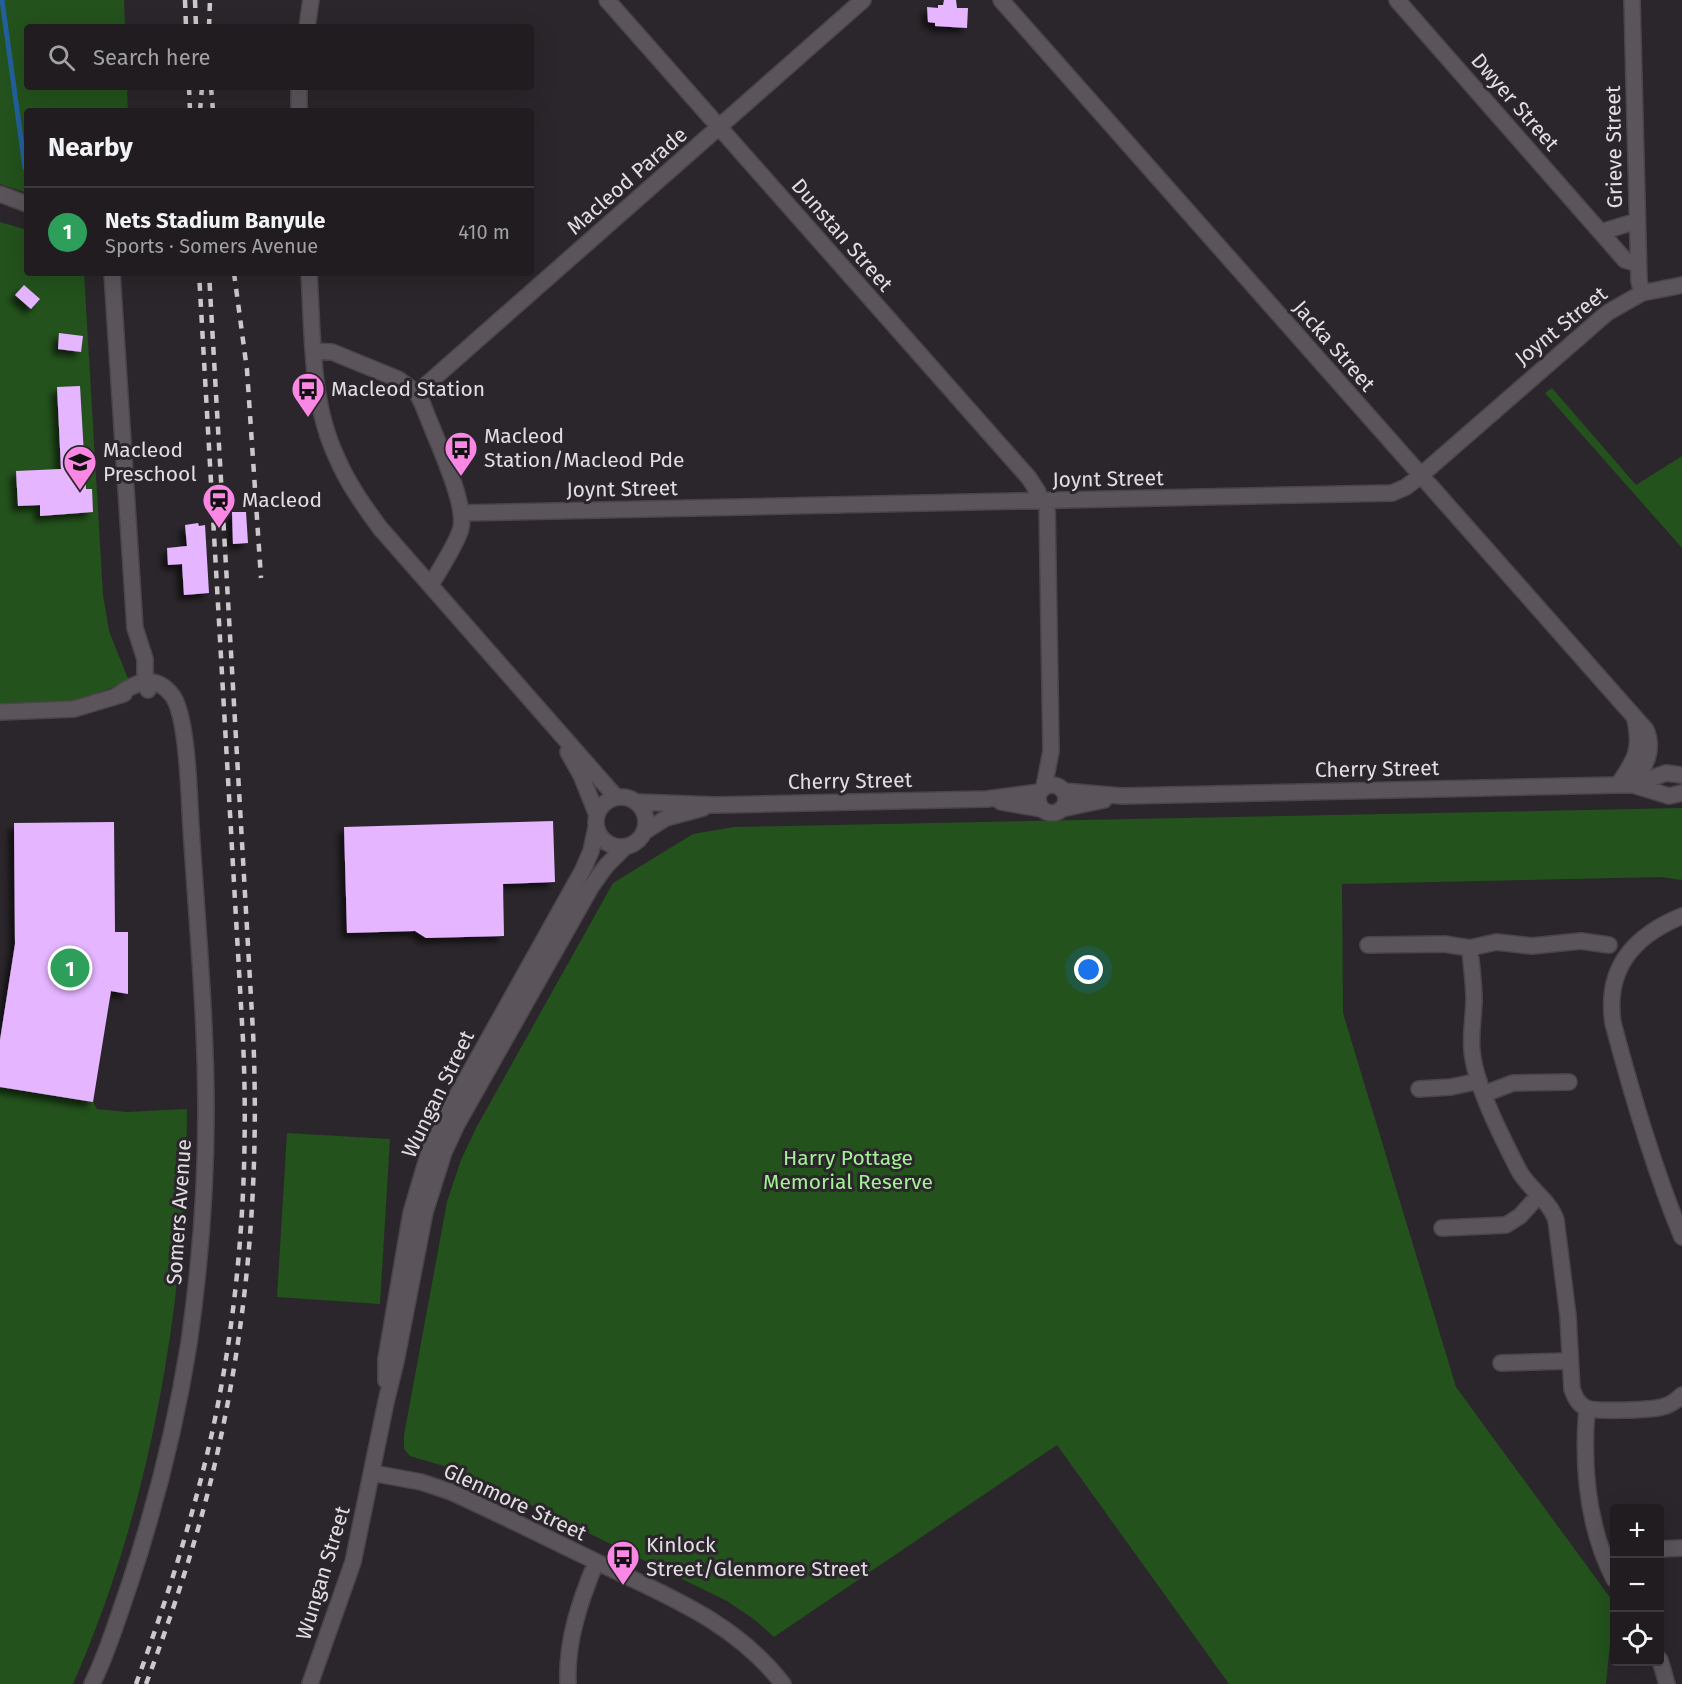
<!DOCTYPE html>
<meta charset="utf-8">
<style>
:root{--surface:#201c20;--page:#282529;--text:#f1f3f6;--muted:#a2a1a5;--line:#3d3a3e;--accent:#1a73e8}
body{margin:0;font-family:"Fira Sans",sans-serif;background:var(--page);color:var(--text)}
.controls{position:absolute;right:18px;bottom:18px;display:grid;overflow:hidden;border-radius:6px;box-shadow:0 6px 24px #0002}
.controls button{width:54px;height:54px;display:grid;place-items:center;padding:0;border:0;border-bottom:2px solid var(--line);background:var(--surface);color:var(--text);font:30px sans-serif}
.you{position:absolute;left:1089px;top:970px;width:21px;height:21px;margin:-15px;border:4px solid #fff;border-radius:50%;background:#1a73e8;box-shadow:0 0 0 9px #1a73e833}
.badge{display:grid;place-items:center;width:39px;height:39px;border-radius:50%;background:var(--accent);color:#fff;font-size:20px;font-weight:700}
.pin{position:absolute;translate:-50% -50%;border:3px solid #fff;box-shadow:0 2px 6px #0006}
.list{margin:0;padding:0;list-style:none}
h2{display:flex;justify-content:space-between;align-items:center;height:78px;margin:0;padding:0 24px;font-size:26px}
h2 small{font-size:20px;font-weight:400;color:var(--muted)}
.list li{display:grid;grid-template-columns:39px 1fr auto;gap:18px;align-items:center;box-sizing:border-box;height:90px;padding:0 24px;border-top:2px solid var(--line)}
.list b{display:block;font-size:22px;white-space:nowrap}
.list p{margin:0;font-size:20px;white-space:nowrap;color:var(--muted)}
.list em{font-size:20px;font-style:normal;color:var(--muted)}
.icon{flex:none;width:33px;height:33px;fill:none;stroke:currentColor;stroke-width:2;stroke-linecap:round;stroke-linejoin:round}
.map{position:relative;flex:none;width:1682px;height:1684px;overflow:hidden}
.search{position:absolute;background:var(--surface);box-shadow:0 6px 24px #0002;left:24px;top:24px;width:510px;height:66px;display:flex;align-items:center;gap:15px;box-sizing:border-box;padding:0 21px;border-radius:6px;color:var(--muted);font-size:22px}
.panel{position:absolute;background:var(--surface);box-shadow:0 6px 24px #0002;left:24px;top:108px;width:510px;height:168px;border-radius:6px}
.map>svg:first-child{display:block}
</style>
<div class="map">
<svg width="1682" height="1684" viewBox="0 0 1682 1684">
<defs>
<filter id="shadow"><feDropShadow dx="-5.5" dy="5.5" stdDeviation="3" flood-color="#0009"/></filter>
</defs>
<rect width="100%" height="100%" fill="#2b262b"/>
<path fill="#23521c" d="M0,0H124L125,27H27V87H127L128,111H27V193L0,184Z
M0,222L27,230V273H84L103,595L109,631L129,681L77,701L0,704Z
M1552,388L1636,485L1682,456V548L1545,393Z
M1682,808V880L1661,877L1342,884L1343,1013L1456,1387L1614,1603L1606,1684H1229L1057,1445L774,1637L755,1620L727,1601L480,1480L454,1469L410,1456L404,1449V1435L447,1202L461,1160L476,1128L613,883L693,834L734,827Z
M0,1087L93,1102L97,1109L126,1112L187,1109C186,1302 151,1507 73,1684H0Z
M287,1133L390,1139L380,1304L277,1297Z"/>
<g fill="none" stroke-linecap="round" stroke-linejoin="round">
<path stroke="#235f9a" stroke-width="5" d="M2,0L25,168"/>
</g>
<path fill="#e5b5ff" filter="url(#shadow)" d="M944,0H956L957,8H968L967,28L935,26V23L928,22L927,7L938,8V5H943Z
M24,285L40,299L31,309L15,295Z
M59,333L83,336L81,352L58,349Z
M80,386L86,489H92L93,512L40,516V505L18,506L16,471L61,469L57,387Z
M232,512H246L248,543L233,544Z
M198,523L199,526L205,525L209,593L184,595L182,564L168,565L167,548L187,546L185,525Z
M553,821L555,882L503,884L504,936L426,938L415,931L347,933L344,827Z
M114,822L115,932H128V994L111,991L93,1102L0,1087V1040L15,944L14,823Z"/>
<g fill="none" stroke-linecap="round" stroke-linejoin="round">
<defs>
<path id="minor" d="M607,0L1029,478L1038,492V501
M1001,0L1646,730C1655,751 1644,767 1633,785
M1397,0L1625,260L1638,264
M1632,0L1639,281L1642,293
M307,27L311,0
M299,87V111
M0,194L27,204
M1601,232L1637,221
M112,273L135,628L145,659V681L148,690
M309,273C313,334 310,402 337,458C348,484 364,506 380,528L616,797
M314,351L332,352L398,379L417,393L423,405C433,433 467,502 461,528C457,544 439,570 431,585
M417,393L863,0
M461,513L1392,493L1406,487L1420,476L1607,313L1642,293L1682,285
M0,712L74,709L124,694
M568,752L581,775L597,815
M1618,785C1635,760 1642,750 1635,719
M1633,785L1666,773L1682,775
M1038 799a14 14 0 1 1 28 0a14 14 0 1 1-28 0Z
M1044,787L1051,751L1047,501
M1063,791L1122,796L1618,785H1633L1669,796L1682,793
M596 822a25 25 0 1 1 50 0a25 25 0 1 1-50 0Z
M636,802L715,805L987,799L1040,792
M1001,802L1042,809
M1061,809L1104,800
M644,832L666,818L703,808
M1682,916C1633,936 1605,969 1613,1023C1632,1095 1653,1167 1682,1237
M1368,945L1444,944L1470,948L1496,942L1532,946L1581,941L1609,945
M1470,948C1471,965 1474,982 1474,999C1474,1018 1469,1039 1473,1058C1478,1091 1503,1139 1518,1169C1528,1189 1549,1199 1556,1220L1568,1316L1572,1389C1575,1397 1578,1404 1586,1408C1596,1412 1650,1410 1662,1407C1671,1405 1676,1401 1682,1395
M1419,1089L1451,1087L1479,1081
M1484,1094L1513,1083L1569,1082
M1442,1228L1506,1225L1520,1216L1539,1195
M1501,1363L1570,1361
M386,1381V1359L411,1213L429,1152L445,1117L583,870L591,851L596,828
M1587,1408C1582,1467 1587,1526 1614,1579
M372,1473L421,1482L451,1492C502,1515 551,1540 601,1564C669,1597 735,1622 783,1684
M1660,1549L1682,1548
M1660,1660L1667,1684
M92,1684C108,1652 118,1617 130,1583C156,1504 176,1425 189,1343C200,1266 206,1189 206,1112C206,1017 197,922 191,827C189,798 188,716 172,695C154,672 135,683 116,696
M310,1684L353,1562L386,1402L396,1361L425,1212L444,1152L457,1124L591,887L606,866L625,847
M568,1684C566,1641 580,1601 596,1562"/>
</defs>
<use href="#minor" stroke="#494549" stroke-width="18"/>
<use href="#minor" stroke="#5b555b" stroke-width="15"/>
<path stroke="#cbc7cb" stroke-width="4.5" stroke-dasharray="8 8" stroke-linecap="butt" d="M185,0L186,27
M195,0L196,27
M209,27L210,0
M189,87L190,111
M211,87L213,111
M200,111L202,87
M234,273L247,370L261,578
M136,1684C166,1602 193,1518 212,1433C240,1304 249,1171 243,1040L199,273
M146,1684C171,1617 194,1549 211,1480C247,1333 260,1183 253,1032L209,273"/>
</g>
<defs>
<symbol id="bus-pin" viewBox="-11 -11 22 30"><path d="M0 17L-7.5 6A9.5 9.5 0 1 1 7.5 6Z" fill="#fb87e5" stroke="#2b262b"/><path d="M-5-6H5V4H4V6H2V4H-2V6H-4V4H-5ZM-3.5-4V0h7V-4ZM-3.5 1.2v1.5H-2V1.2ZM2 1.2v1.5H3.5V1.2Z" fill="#111"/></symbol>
<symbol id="school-pin" viewBox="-11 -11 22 30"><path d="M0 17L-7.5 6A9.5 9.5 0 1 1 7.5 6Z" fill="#fb87e5" stroke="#2b262b"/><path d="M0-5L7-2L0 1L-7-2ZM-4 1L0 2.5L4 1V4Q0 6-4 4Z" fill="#111"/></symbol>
<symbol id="station-pin" viewBox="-11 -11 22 30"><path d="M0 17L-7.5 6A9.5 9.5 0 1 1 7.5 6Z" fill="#fb87e5" stroke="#2b262b"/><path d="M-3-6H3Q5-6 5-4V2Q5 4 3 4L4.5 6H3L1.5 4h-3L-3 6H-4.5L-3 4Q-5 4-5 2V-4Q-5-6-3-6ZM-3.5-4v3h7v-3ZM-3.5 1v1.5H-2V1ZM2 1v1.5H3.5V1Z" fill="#111"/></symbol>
</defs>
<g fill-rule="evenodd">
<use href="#bus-pin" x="289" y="370" width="38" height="52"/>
<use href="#bus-pin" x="442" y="429" width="38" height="52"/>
<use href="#school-pin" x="61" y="443" width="38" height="52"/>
<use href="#station-pin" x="200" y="481" width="38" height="52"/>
<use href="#bus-pin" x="604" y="1538" width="38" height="52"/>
</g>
<g text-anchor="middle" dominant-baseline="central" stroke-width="6" stroke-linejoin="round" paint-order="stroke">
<g font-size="21" fill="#e1dde1" stroke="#2b262b">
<text transform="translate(1515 102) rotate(49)">Dwyer Street</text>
<text transform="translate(1614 147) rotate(-91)">Grieve Street</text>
<text transform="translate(627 181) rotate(-41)">Macleod Parade</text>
<text transform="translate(842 235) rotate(49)">Dunstan Street</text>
<text transform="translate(1561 326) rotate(-39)">Joynt Street</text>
<text transform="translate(1334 346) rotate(49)">Jacka Street</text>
<text transform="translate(1108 479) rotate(-1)">Joynt Street</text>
<text transform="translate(622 489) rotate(-1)">Joynt Street</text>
<text transform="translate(1377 769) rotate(-1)">Cherry Street</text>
<text transform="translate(850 781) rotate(-1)">Cherry Street</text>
<text transform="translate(438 1094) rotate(-64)">Wungan Street</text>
<text transform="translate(179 1212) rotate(-86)">Somers Avenue</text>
<text transform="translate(515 1502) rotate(25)">Glenmore Street</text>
<text transform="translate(323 1573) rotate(-73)">Wungan Street</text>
</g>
<g font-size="21" fill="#e1dde1" stroke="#2b262b" text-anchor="start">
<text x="331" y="389">Macleod Station</text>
<text x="484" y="436">Macleod<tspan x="484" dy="24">Station/Macleod Pde</tspan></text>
<text x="103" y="450">Macleod<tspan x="103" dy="24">Preschool</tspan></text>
<text x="242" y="500">Macleod</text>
<text x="646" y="1545">Kinlock<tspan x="646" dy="24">Street/Glenmore Street</tspan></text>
</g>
<g font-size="21" fill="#a3f096" stroke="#2b262b">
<text x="848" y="1158">Harry Pottage<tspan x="848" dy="24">Memorial Reserve</tspan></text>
</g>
</g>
</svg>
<div class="controls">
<button>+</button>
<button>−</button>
<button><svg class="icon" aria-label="locate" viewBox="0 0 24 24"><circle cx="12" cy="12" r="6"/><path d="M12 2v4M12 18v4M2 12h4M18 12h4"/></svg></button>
</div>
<div class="you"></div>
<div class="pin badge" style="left:70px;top:968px;background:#2e9e5b">1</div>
<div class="search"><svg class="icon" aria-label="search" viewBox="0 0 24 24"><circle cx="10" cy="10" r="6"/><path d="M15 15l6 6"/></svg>Search here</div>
<section class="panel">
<h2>Nearby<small></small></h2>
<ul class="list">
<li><span class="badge" style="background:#2e9e5b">1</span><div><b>Nets Stadium Banyule</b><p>Sports · Somers Avenue</p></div><em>410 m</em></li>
</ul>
</section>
</div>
